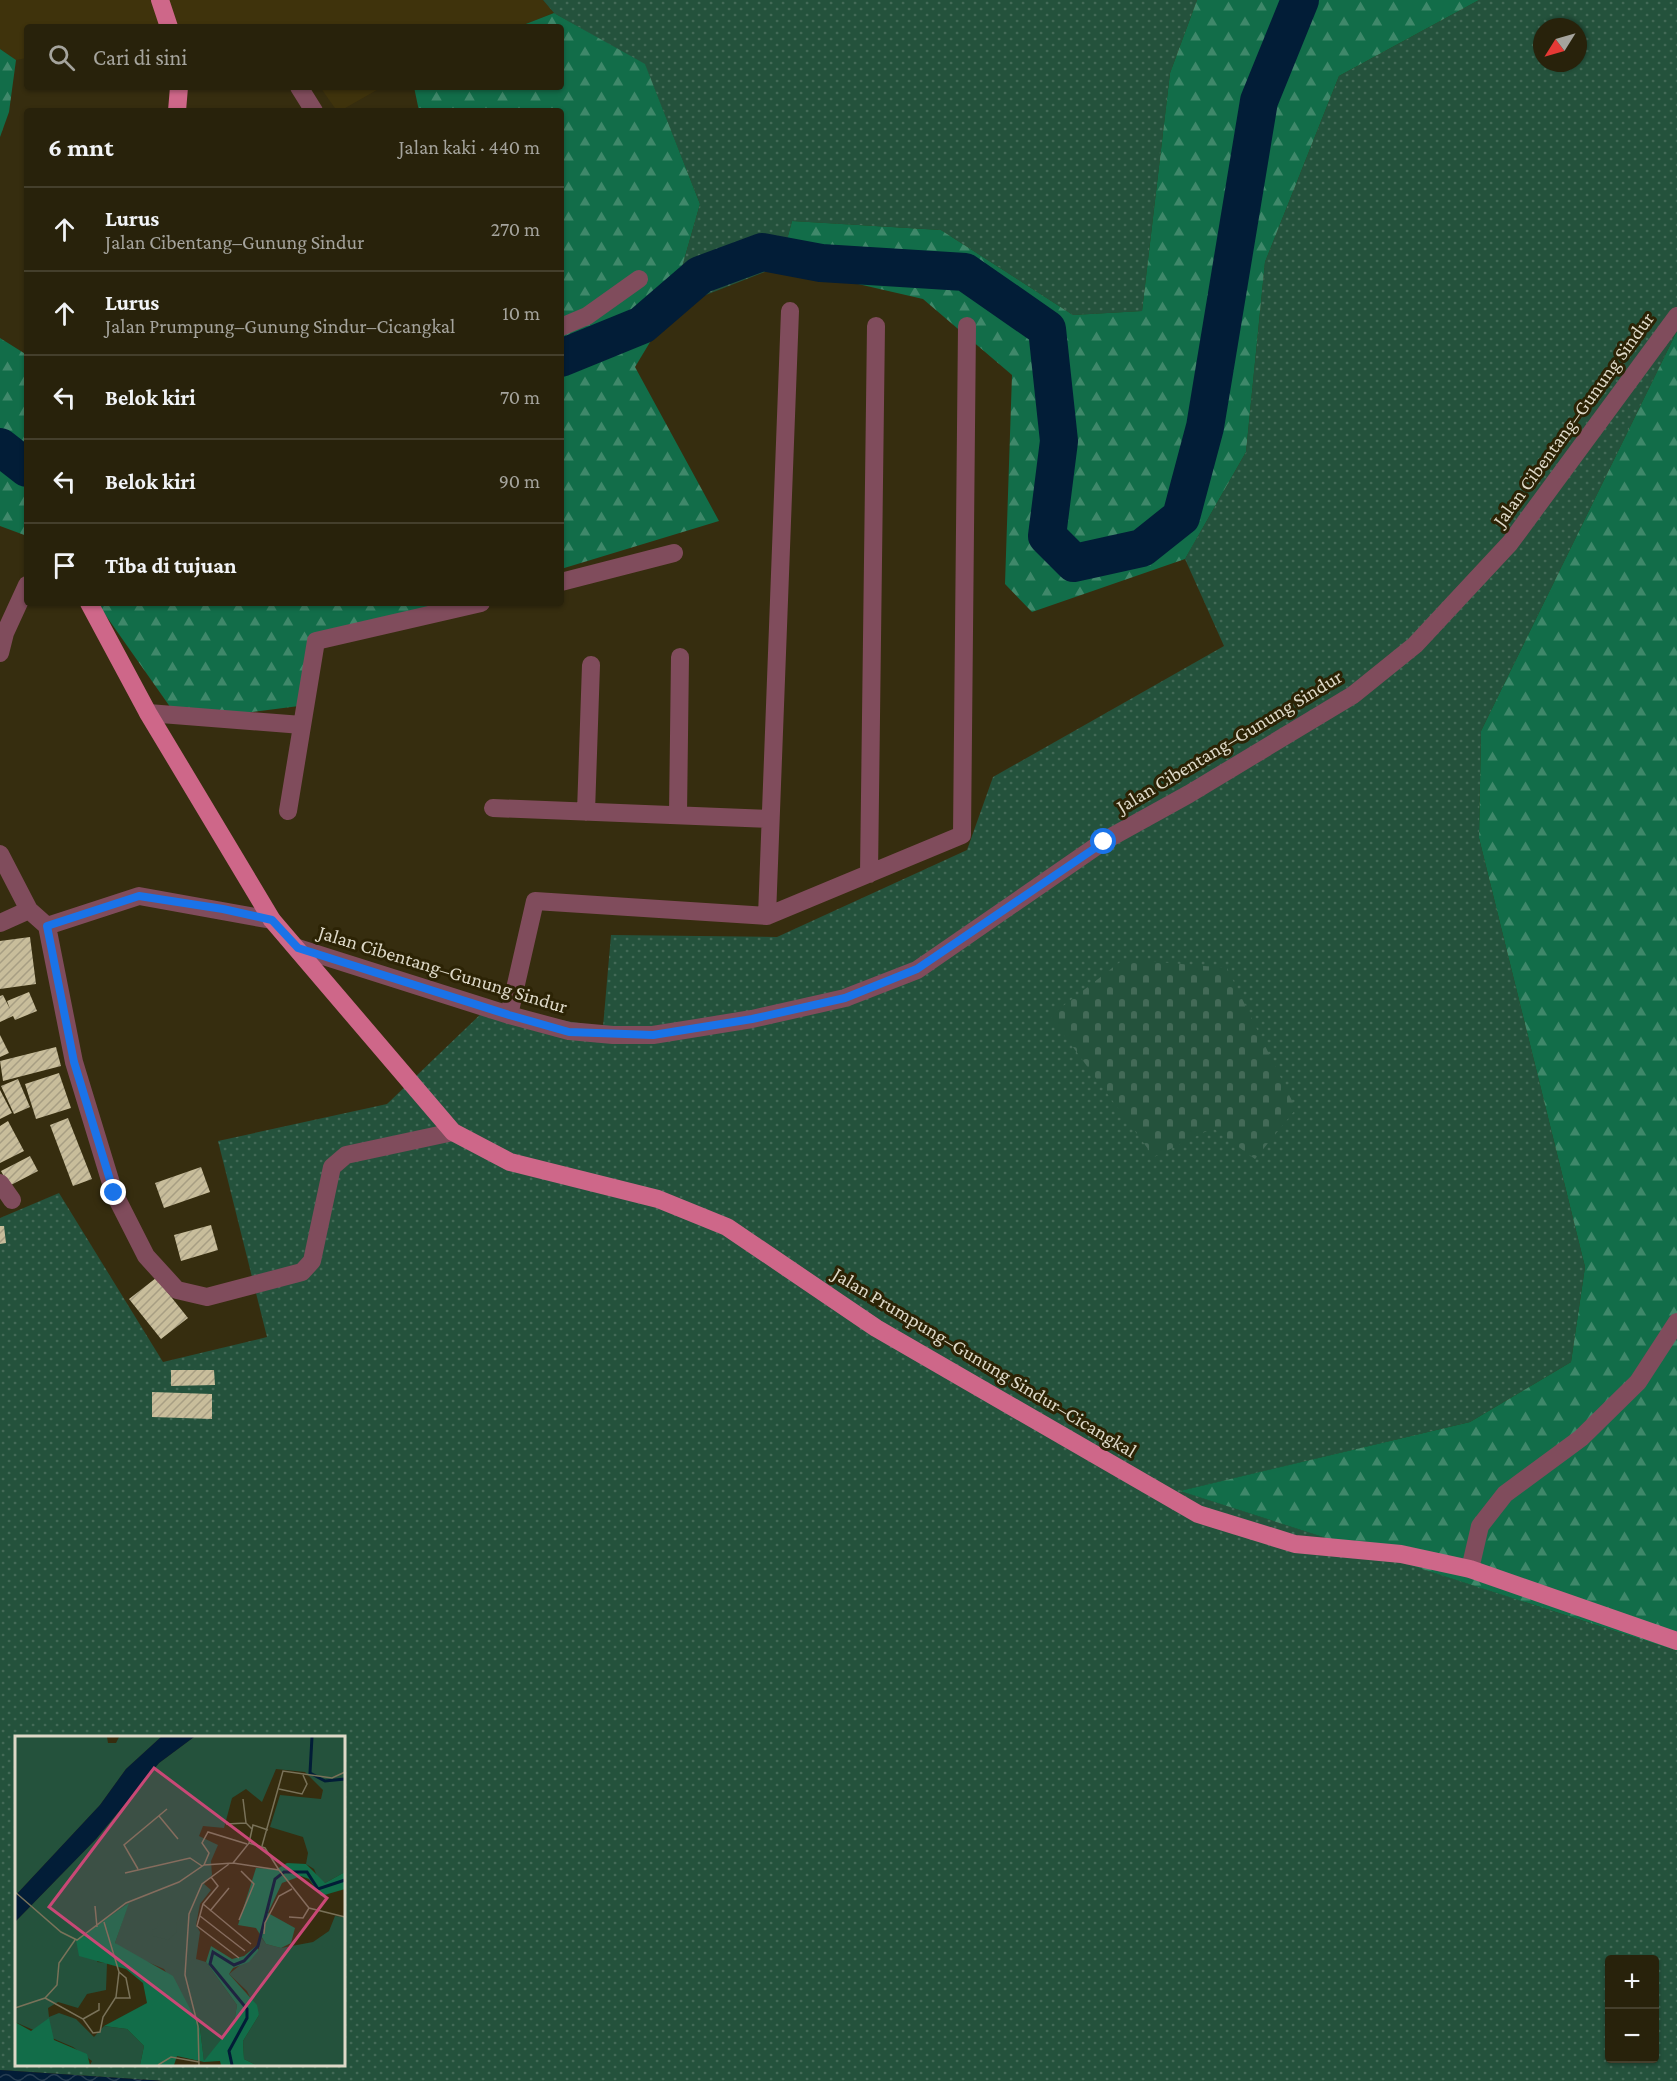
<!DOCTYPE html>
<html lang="id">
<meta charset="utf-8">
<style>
:root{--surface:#28220b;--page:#342f19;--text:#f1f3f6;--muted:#a5a49d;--line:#443f2c}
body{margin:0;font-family:"Crimson Pro",serif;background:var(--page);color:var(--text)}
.controls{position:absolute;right:18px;bottom:18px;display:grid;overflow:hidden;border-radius:6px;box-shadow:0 2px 4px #0004}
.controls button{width:54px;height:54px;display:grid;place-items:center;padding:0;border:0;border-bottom:2px solid var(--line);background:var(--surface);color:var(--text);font:30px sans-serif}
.compass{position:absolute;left:1533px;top:18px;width:54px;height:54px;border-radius:50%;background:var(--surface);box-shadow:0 2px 4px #0004;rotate:233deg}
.stop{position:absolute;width:18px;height:18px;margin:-14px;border:4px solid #1a73e8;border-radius:50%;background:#fff}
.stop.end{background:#1a73e8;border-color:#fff;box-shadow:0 2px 6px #0008}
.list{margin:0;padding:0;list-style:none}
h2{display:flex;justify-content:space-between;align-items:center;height:78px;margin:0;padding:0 24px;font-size:26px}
h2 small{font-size:20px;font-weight:400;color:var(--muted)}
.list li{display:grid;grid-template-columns:39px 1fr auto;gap:18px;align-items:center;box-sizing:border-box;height:84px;padding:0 24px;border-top:2px solid var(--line)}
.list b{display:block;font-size:22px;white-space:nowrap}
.list p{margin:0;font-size:20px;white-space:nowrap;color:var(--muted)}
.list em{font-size:20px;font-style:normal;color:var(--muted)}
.icon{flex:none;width:33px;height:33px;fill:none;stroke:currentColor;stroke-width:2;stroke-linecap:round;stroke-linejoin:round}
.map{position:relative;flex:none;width:1677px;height:2081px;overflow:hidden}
.search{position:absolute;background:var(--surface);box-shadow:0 2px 4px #0004;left:24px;top:24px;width:540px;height:66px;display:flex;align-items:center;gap:15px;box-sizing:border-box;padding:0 21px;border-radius:6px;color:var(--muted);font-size:22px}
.panel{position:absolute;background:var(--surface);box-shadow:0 2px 4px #0004;left:24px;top:108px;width:540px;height:498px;border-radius:6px}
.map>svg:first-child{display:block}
</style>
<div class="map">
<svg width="1677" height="2081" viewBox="0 0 1677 2081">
<defs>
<pattern id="grass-dots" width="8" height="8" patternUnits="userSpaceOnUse" patternTransform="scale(1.5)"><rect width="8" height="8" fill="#24523c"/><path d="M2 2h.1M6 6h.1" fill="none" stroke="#436a57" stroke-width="1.8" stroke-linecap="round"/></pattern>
<pattern id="forest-firs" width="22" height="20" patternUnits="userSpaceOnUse" patternTransform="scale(1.5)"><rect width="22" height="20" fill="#126d49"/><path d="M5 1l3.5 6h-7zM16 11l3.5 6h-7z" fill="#3f886a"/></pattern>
<pattern id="cemetery-stones" width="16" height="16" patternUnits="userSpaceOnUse" patternTransform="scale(1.5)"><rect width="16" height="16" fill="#24523c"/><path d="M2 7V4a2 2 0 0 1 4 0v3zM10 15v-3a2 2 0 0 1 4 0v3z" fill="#436a57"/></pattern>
<pattern id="water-waves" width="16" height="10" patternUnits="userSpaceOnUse" patternTransform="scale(1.5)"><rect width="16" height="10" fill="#021d37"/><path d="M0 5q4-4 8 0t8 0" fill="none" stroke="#263d52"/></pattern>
<pattern id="building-hatch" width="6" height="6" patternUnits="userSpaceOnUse" patternTransform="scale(1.5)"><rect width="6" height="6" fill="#c8bd9b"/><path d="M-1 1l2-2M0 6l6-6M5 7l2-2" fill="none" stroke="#a79e83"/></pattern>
</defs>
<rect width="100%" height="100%" fill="#362d0f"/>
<path fill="#3f330c" d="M0,0H543L554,13L518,27H27V58L16,60L0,49Z
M320,87H382L340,111H337Z"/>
<path fill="url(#grass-dots)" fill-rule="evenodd" d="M543,0H1197L1170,73L1142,311L1073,315L941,230L792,221L780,266L670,309L700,204L645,65L554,13Z
M1479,0H1677V331L1481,731L1479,838L1585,1267L1571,1362L1470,1422L1181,1491L1677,1651V2081H165L0,2070V1218L59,1193L163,1362L267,1337L218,1141L387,1104L487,1008L603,1027L611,935L777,937L967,850L993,777L1224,646L1185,559L1246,452L1265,262L1339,76ZM1542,27H1578V63H1542ZM16,1738H344V2064H16ZM1610,1960H1654V2058H1610Z"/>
<path fill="url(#forest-firs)" d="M1197,0H1479L1339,76L1265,262L1246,452L1185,559L1032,612L1005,584L1012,375L923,299L780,266L792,221L941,230L1073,315L1142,311L1170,73Z
M554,13L645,64L700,204L670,309L635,367L719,521L561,569V111H419L414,87H561V27H518Z
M0,49L16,60L9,112L0,137Z
M1677,331V1651L1180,1491L1470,1422L1571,1362L1585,1267L1479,838L1481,731Z
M0,338L27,355V536L0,526Z
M97,603H449L318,643L299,706L180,721Z"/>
<path fill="url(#cemetery-stones)" d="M1124,959L1227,968L1296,1109L1255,1159L1213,1128L1154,1157L1050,1016Z"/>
<path fill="url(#water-waves)" d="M0,2070L165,2081H0Z"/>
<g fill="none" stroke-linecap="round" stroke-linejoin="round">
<path stroke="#021d37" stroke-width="38" d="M561,358L642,325L700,275L762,252L821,263L965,272L1047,329L1059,441L1047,536L1074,563L1142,548L1181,517L1205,427L1259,101L1300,0
M0,447L27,468"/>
</g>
<path fill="url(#building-hatch)" d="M30,937L36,984L0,989V941Z
M29,992L37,1011L15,1020L13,1016L0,1022V996L3,995L10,1009L7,1001Z
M0,1035L9,1053L0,1057Z
M56,1047L61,1066L3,1081L0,1061Z
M59,1073L71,1108L36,1119L25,1084Z
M18,1079L30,1107L14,1114L1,1086Z
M0,1090L12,1113L0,1119Z
M68,1118L92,1179L73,1186L50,1125Z
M8,1121L24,1151L0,1163V1126Z
M30,1156L38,1171L9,1186L1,1171Z
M201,1167L210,1192L164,1208L155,1183Z
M211,1225L218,1250L181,1261L174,1235Z
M0,1226H4L6,1243L0,1244Z
M156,1278L188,1318L161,1339L129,1299Z
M171,1370H214L215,1385L171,1386Z
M152,1392L212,1394V1419L152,1417Z"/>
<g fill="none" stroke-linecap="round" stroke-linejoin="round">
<path stroke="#804c5c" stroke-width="18" d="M299,87L314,111
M561,327L587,316L639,279
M561,582L674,553
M0,653L5,633L27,585
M148,713L302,725
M493,808L770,819
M288,811L316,641L481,603
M586,812L591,665
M678,815L680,657
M0,854L29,910L47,926L139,896L272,920
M869,874L876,326
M767,916L962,835L967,326
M0,923L29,910
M47,926L74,1062L114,1193L146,1256L177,1290L207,1297L302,1272L312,1261L332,1167L346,1155L453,1132
M298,948L509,1015L569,1031L613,1035H653L752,1019L845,998L917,970L1104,841L1189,794L1353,695L1415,645L1510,543L1677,316
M509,1015L535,901L767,916L790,311
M0,1183L12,1200
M1470,1569L1480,1526L1505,1494L1581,1438L1638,1382L1677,1322"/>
<path stroke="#ce6789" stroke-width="18" d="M160,0L169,27
M177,111L179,87
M89,603L148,713L272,920L453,1132L510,1162L658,1199L727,1227L876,1328L1198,1514L1295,1544L1401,1554L1470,1569L1677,1641"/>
</g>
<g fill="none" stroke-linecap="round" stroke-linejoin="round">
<path stroke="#1a73e8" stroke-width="8" d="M114,1193L74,1062L47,926L139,896L223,909L272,920L298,948L509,1015L569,1032L653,1035L752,1019L845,998L917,969L1104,842"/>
</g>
<g text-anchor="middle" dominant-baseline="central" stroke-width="6" stroke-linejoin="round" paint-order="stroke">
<g font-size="20" fill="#ded9c8" stroke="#2c2305">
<text transform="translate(1573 419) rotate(-54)">Jalan Cibentang–Gunung Sindur</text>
<text transform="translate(1229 741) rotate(-31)">Jalan Cibentang–Gunung Sindur</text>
<text transform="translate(443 969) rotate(17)">Jalan Cibentang–Gunung Sindur</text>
<text transform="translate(985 1362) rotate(31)">Jalan Prumpung–Gunung Sindur–Cicangkal</text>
</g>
</g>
<g transform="translate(15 1736)">
<rect width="330" height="330" fill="#362d0f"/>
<path d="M0,1H92L93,7H101L104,1H146L111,33L85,69L0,160ZM179,1H330V136L310,147L304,145L299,133L291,128L293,117L288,101L255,91L265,59L306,63L308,54L290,36L261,33L247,66L231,53L217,62L209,92L188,90L184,100L203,109L196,125L197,139L189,148L196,154L185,168L181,189L185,196L181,223L191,226L222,269L219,287L189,326L185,292L149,233L107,215L100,207L113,168L82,226L92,227L91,254L72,258L63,272L43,266L33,272L34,281L44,277L61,283L79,301L89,290L112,293L129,310L125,329H75L77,325L58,311L0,286V186L81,103L144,27ZM320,180L330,181V329H241L229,323L228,305L244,279L232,255L214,238L244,214V198L251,208L266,212L298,206L314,195Z" fill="#24523c"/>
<path d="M272,127L291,128L310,147L330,136V153L306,160L294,143L286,140L267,147L253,177L280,192L276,207L266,212L251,208L241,192L223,189L241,132L262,133ZM114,167L100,207L158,240L185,292L189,325L219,287L222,269L191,226L196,210L217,223L229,220L241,210L244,214L234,226L218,232L214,238L242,269L244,279L228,305L229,323L241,329H206L205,325L189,326L162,320L159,329H125L129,310L112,293L89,290L132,267L128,247L111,233L64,220L61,204ZM34,282L39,304L72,318L75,329H0V286L16,295Z" fill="#126d49"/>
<path d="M143,186H161L162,195L154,204L138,200L137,194L142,192Z" fill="#24523c"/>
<path d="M146,1H179L144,27L81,103L0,186V160L85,69L111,33Z" fill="#021d37"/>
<path fill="none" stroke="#021d37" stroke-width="3" d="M297,1L295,37L310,45L330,43M217,329L214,315L232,282V273L195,228L198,216L219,229L229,225L243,210L260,143L269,136H292L303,153L330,144"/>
<path fill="none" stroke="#797259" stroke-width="1.5" d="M264,53L287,58L292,48L288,39M228,63L231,87L237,93M144,80L163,103M211,88L231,87M234,107L238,89L253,94M247,110L268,35L317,42L330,36M218,127L234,107L250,112L264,134M189,129L194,117L187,107L193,96L232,108M123,133L109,109L152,73M110,137L175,122L187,130M196,141L203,150L188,168L236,208M0,156L46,196L62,204L111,167L164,146L189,129L218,127L264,134L294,172L330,181M188,168L182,190L224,222M80,170L82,191M195,175L214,152M185,180L230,215M274,181L288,182L294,172M224,184L239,148L226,135M249,198L250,187L264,160L277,153M30,262L68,283L78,297L85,296L88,281L101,261L104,236L89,186M100,262H115L111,242L104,236M0,272L30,262L42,249L44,227L60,204M68,283L84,274V267M143,329L156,321L184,326M184,329L183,290L170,239L174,178L187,148L214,128"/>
<path fill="#c94876" fill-opacity="0.15" stroke="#c94876" stroke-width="3" d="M139,32L312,162L207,302L34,171Z"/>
<rect width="330" height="330" fill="none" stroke="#ded9c8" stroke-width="3"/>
</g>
</svg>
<div class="controls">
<button>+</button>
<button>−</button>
</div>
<svg class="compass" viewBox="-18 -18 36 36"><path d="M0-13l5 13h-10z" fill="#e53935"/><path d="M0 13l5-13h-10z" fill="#a5a49d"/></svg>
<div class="stop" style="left:1104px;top:842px"></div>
<div class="stop end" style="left:114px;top:1193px"></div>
<div class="search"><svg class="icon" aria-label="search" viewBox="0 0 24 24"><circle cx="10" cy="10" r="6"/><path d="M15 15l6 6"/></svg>Cari di sini</div>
<section class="panel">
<h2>6 mnt<small>Jalan kaki · 440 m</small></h2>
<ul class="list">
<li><svg class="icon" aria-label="ahead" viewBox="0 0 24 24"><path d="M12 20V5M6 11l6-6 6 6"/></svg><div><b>Lurus</b><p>Jalan Cibentang–Gunung Sindur</p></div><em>270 m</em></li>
<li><svg class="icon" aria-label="ahead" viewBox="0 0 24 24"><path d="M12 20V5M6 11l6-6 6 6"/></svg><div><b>Lurus</b><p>Jalan Prumpung–Gunung Sindur–Cicangkal</p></div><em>10 m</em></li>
<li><svg class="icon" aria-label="left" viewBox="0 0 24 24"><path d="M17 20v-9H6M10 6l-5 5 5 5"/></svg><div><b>Belok kiri</b></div><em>70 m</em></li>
<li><svg class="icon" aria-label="left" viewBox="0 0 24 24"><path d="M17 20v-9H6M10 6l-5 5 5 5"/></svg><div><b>Belok kiri</b></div><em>90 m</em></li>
<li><svg class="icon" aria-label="arrive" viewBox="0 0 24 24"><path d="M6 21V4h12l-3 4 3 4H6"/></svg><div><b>Tiba di tujuan</b></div></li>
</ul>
</section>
</div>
